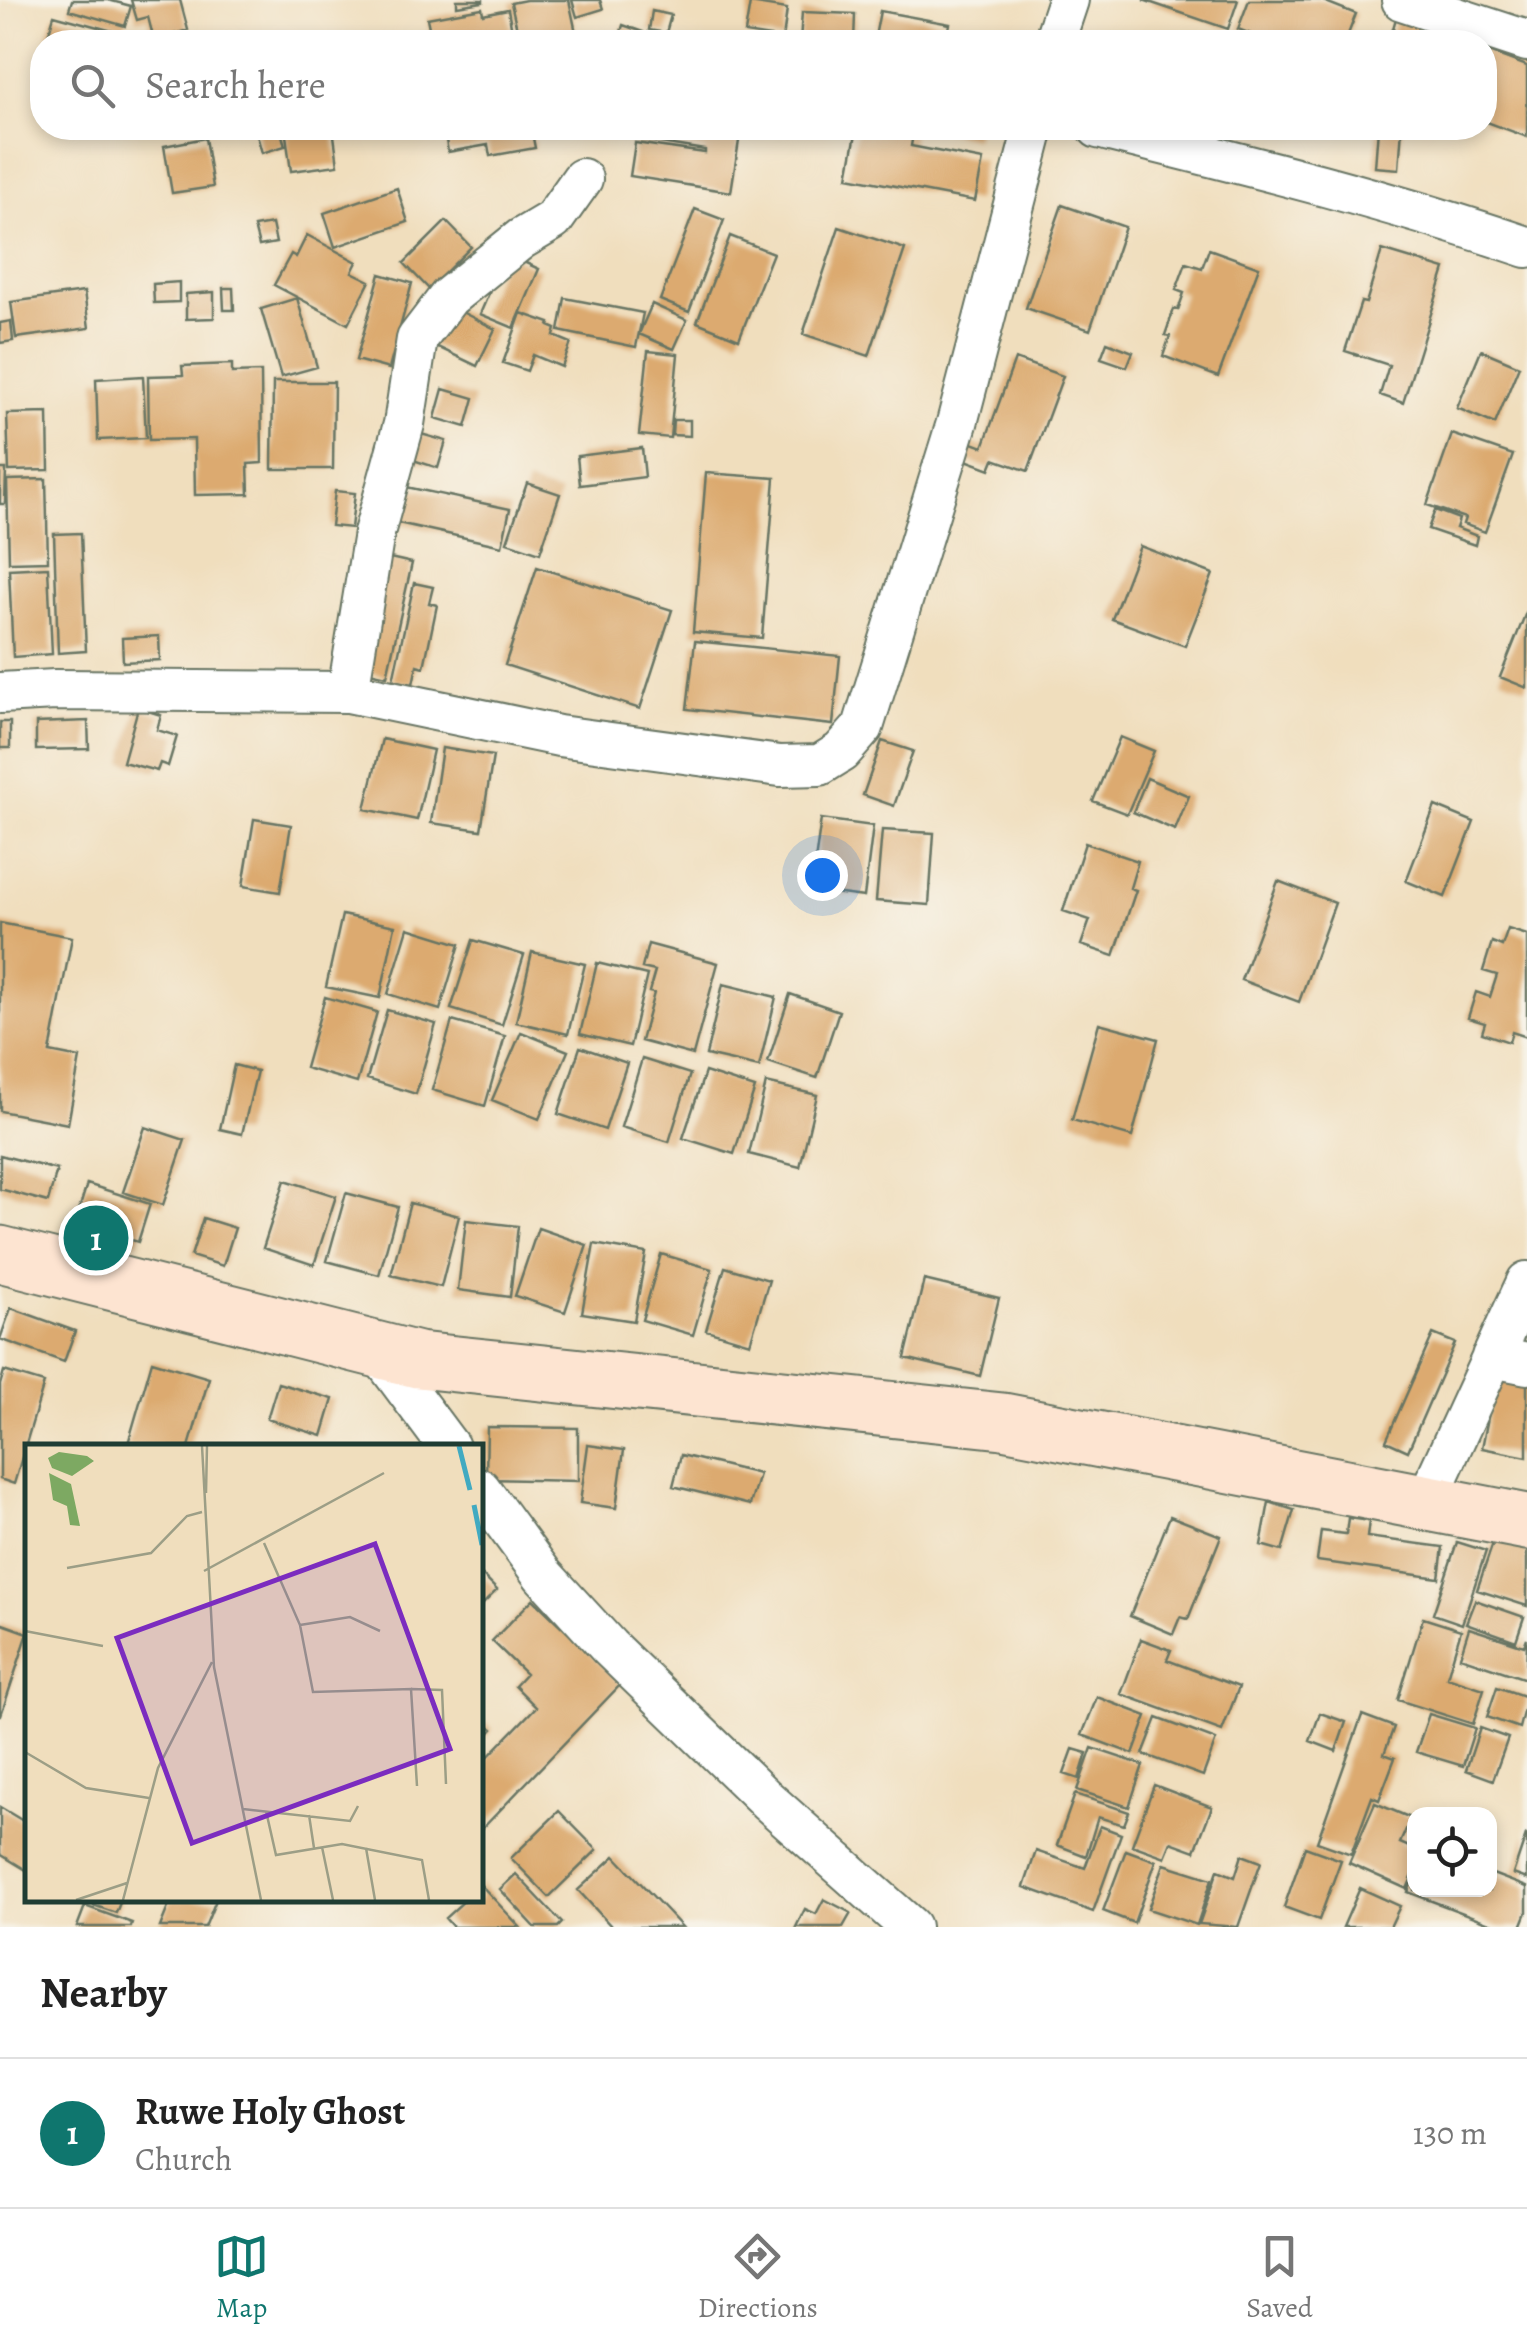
<!DOCTYPE html>
<style>
:root{--surface:#fff;--page:#f2f2f2;--text:#222;--muted:#767676;--line:#e0e0e0;--accent:#0f766e}
body{margin:0;font-family:Alegreya,serif;background:var(--page);color:var(--text)}
.controls{position:absolute;right:30px;bottom:30px;display:grid;overflow:hidden;border-radius:20px;box-shadow:0 5px 15px #0003}
.controls button{width:90px;height:90px;display:grid;place-items:center;padding:0;border:0;border-bottom:2px solid var(--line);background:var(--surface);color:var(--text);font:50px sans-serif}
.you{position:absolute;left:822px;top:875px;width:35px;height:35px;margin:-25px;border:8px solid #fff;border-radius:50%;background:#1a73e8;box-shadow:0 0 0 15px #1a73e833}
.badge{display:grid;place-items:center;width:65px;height:65px;border-radius:50%;background:var(--accent);color:#fff;font-size:32px;font-weight:700}
.pin{position:absolute;translate:-50% -50%;border:5px solid #fff;box-shadow:0 2px 10px #0006}
.list{margin:0;padding:0;list-style:none}
h2{display:flex;justify-content:space-between;align-items:center;height:130px;margin:0;padding:0 40px;font-size:42px}
h2 small{font-size:32px;font-weight:400;color:var(--muted)}
.list li{display:grid;grid-template-columns:65px 1fr auto;gap:30px;align-items:center;box-sizing:border-box;height:150px;padding:0 40px;border-top:2px solid var(--line)}
.list b{display:block;font-size:38px;white-space:nowrap}
.list p{margin:0;font-size:32px;white-space:nowrap;color:var(--muted)}
.list em{font-size:32px;font-style:normal;color:var(--muted)}
.icon{flex:none;width:55px;height:55px;fill:none;stroke:currentColor;stroke-width:2;stroke-linecap:round;stroke-linejoin:round}
.map{position:relative;flex:none;width:1527px;height:1927px;overflow:hidden}
.search{position:absolute;background:var(--surface);box-shadow:0 5px 15px #0003;left:30px;right:30px;top:30px;height:110px;display:flex;align-items:center;gap:25px;box-sizing:border-box;padding:0 35px;border-radius:40px;color:var(--muted);font-size:38px}
.sheet{height:280px;background:var(--surface)}
nav{display:flex;justify-content:space-around;align-items:center;box-sizing:border-box;height:140px;border-top:2px solid var(--line);background:var(--surface);font-size:28px;color:var(--muted)}
nav a{display:grid;justify-items:center;gap:5px}
nav .on{color:var(--accent)}
.map>svg:first-child{display:block}
</style>
<div class="map">
<svg width="1527" height="1927" viewBox="0 0 1527 1927">
<rect width="100%" height="100%" fill="#f7f3e8"/>
<filter id="ink" filterUnits="userSpaceOnUse"><feTurbulence type="fractalNoise" baseFrequency=".01" numOctaves="2"/><feDisplacementMap in="SourceGraphic" scale="20" xChannelSelector="R" yChannelSelector="G"/><feConvolveMatrix kernelMatrix="1 2 1 2 8 2 1 2 1" color-interpolation-filters="sRGB"/></filter>
<filter id="wash" filterUnits="userSpaceOnUse"><feTurbulence type="fractalNoise" baseFrequency=".0048" numOctaves="4" result="noise"/><feDisplacementMap in="SourceGraphic" scale="40" xChannelSelector="R" yChannelSelector="G"/><feGaussianBlur stdDeviation="2.25" result="paint"/><feColorMatrix in="noise" values="0 0 0 0 0 0 0 0 0 0 0 0 0 0 0 0 0 1.4 0 .05"/><feComposite in="paint" operator="in"/></filter>
<g filter="url(#wash)">
<rect width="100%" height="100%" fill="#f0debd"/>
<g id="blocks">
<path fill="#dcaa6f" d="M72,0H108L131,6L125,26L69,10Z
M131,0H180L188,30L154,40L148,17L137,20Z
M457,0H483V2L457,6Z
M526,0H569L578,42H544L543,39L520,42L511,3Z
M572,0H600L603,9L577,17Z
M1143,0H1238L1228,29Z
M1249,0H1321L1356,14L1345,42H1271L1238,29Z
M750,3L787,9L783,39L745,33Z
M482,8L483,14L508,9L514,42H432L427,18Z
M652,11L671,15L666,33L649,30Z
M880,11L950,24L946,42H874Z
M802,12L855,14L854,42H800Z
M54,15L149,41V42H46Z
M1397,15L1427,24L1421,42H1389Z
M623,25L643,32L639,42H618Z
M1432,29L1466,42H1426Z
M1484,50L1527,66V137L1484,121Z
M255,128H280L285,146L262,153Z
M285,128H333L338,165L291,171Z
M444,128H531L535,148L490,156L488,145L448,152Z
M638,128H741L731,192L630,176L635,143L705,153V150L636,139Z
M857,128H914L911,146L983,160L975,201L848,177Z
M930,128H977L975,138Z
M1378,128H1402L1399,169L1375,167Z
M205,138L213,187L172,193L164,146Z
M397,188L408,222L335,247L324,213Z
M1062,205L1125,227L1090,330L1026,308Z
M695,209L724,220L689,312L660,300Z
M446,221L471,247L429,289L404,263Z
M272,224L276,243L259,246L254,227Z
M839,227L905,249L869,356L803,334Z
M307,235L357,262L352,272L370,281L348,324L274,285L291,254L296,257Z
M730,236L773,253L739,339L697,322Z
M1209,249L1259,267L1218,377L1163,356L1170,336L1165,335L1174,309L1178,310L1184,293L1176,290L1186,263L1202,268Z
M1382,250L1445,269L1403,403L1380,395L1389,365L1345,351L1361,302L1366,303Z
M506,254L539,269L514,328L480,314Z
M380,274L412,283L389,369L356,360Z
M179,282V302L154,303L153,284Z
M223,288H233L234,310H224Z
M84,292L89,328L16,338L11,302Z
M214,292V318L186,319V294Z
M297,298L317,367L281,377L261,309Z
M565,298L643,313L636,347L559,331Z
M652,304L687,320L674,349L639,334Z
M448,305L495,329L477,366L429,343Z
M521,313L550,323L549,326L556,329L554,336L571,343L562,367L533,355L527,371L503,363Z
M11,321L13,341L0,343V323Z
M1107,342L1133,352L1127,367L1101,358Z
M1481,350L1519,366L1495,424L1457,408Z
M648,351L678,354L670,438L639,435Z
M1015,359L1063,376L1028,471L994,459L990,469L963,459L970,442L983,447Z
M232,364V373L261,372L262,463L248,464L249,494L195,495L194,439L149,440L148,376L183,375L182,366Z
M143,376L146,438L98,440L96,379Z
M273,382H334L333,469H272Z
M443,389L474,398L466,427L435,418Z
M48,413L49,470L9,471L7,414Z
M673,420H690V436L672,435Z
M421,434L446,441L438,468L413,460Z
M1452,434L1513,455L1485,532L1463,524L1465,518L1427,505Z
M642,448L645,477L580,485L577,456Z
M0,469H6L5,504H0Z
M706,473L775,478L762,638L693,632Z
M46,479L48,561L9,562L7,480Z
M527,483L560,494L540,553L507,542Z
M397,485L510,509L502,546L389,521Z
M335,491L355,493L351,528L331,526Z
M1435,510L1459,519L1456,528L1477,536L1475,545L1428,529Z
M81,533L86,651L58,653L54,534Z
M1140,546L1213,574L1185,646L1112,619Z
M381,556L412,563L387,676L356,669Z
M48,567L52,654L13,657L9,569Z
M537,567L672,610L640,709L505,665Z
M414,583L433,587L429,603L437,605L424,667L417,665L413,684L393,680Z
M1527,610V688L1500,677Z
M159,636L160,660L123,662L122,638Z
M695,641L840,656L833,725L687,709Z
M138,708L161,715L157,730L177,736L168,766L160,763L157,771L123,762Z
M88,721L89,749L36,750V723Z
M0,722H10V748H0Z
M1120,737L1154,751L1127,814L1093,801Z
M382,739L433,750L417,820L365,809Z
M882,741L913,751L894,806L863,795Z
M442,748L493,756L481,830L431,823Z
M1147,778L1189,796L1175,830L1133,812Z
M1435,806L1474,822L1445,897L1406,881Z
M254,819L291,825L280,892L243,886Z
M821,819L873,826L864,897L811,890Z
M882,830L934,833L929,905L876,901Z
M1085,843L1138,861L1130,888L1136,890L1114,956L1081,945L1090,920L1063,911Z
M1278,881L1335,903L1299,1002L1241,980Z
M342,915L395,926L380,998L326,987Z
M0,923L72,937L50,1052L80,1058L68,1124L0,1111Z
M408,928L460,944L440,1010L388,994Z
M1508,929L1527,935V1037L1512,1032L1509,1042L1482,1033L1485,1023L1468,1018L1476,992L1490,997L1497,975L1483,971L1492,942L1502,946Z
M473,940L524,955L502,1025L451,1009Z
M648,944L718,963L693,1055L641,1041L654,993L649,992L655,971L642,968Z
M532,952L585,964L568,1034L516,1022Z
M597,963L647,975L630,1046L580,1034Z
M723,984L776,997L759,1067L706,1055Z
M790,994L839,1011L817,1078L768,1062Z
M325,997L377,1012L357,1083L305,1068Z
M387,1010L436,1024L416,1094L367,1079Z
M452,1021L505,1036L485,1106L432,1090Z
M1099,1023L1158,1039L1132,1137L1072,1120Z
M521,1032L568,1051L539,1119L492,1100Z
M580,1047L627,1063L605,1130L558,1114Z
M642,1059L690,1074L669,1142L621,1127Z
M234,1065L257,1071L242,1134L220,1129Z
M705,1072L755,1088L734,1154L683,1138Z
M766,1083L817,1095L800,1167L749,1154Z
M145,1127L185,1140L163,1205L123,1192Z
M0,1155L57,1170L48,1202L0,1189Z
M285,1180L336,1196L314,1265L263,1248Z
M87,1184L150,1204L138,1242L75,1223Z
M346,1193L398,1207L379,1275L327,1261Z
M410,1203L459,1216L441,1287L391,1275Z
M203,1218L235,1228L223,1266L191,1256Z
M466,1220L518,1226L510,1297L458,1290Z
M538,1228L587,1245L565,1312L515,1296Z
M594,1244L646,1253L634,1321L582,1313Z
M661,1254L712,1269L693,1335L642,1320Z
M725,1267L769,1280L750,1343L706,1330Z
M924,1280L999,1298L980,1376L905,1358Z
M11,1308L75,1331L64,1362L0,1339Z
M1433,1334L1455,1343L1408,1451L1386,1441Z
M152,1361L209,1378L189,1447H127Z
M1498,1367L1527,1372V1457L1482,1448Z
M4,1371L44,1383L14,1484L0,1479V1385Z
M278,1383L333,1399L322,1436L267,1419Z
M487,1427L578,1428V1481L486,1479Z
M588,1445L624,1450L616,1508L580,1503Z
M681,1455L759,1474L750,1505L673,1486Z
M1269,1502L1294,1510L1282,1551L1261,1545Z
M1170,1516L1221,1536L1188,1619L1180,1617L1173,1634L1130,1616Z
M1348,1518L1369,1521L1367,1537L1443,1547L1439,1578L1317,1561L1321,1531L1346,1534Z
M1495,1537L1527,1548V1606L1477,1590Z
M1457,1542L1486,1551L1462,1624L1433,1614Z
M480,1573L497,1590L480,1607Z
M533,1599L621,1684L480,1831V1765L536,1707L515,1686L526,1674L492,1641Z
M1475,1600L1524,1617L1516,1641L1466,1623Z
M1423,1618L1461,1630L1447,1677L1484,1689L1473,1724L1398,1700Z
M0,1623L28,1633L1,1715H0Z
M1469,1628L1524,1646L1527,1638L1526,1679L1460,1657Z
M1141,1639L1171,1650L1167,1660L1239,1687L1222,1731L1121,1694Z
M1497,1687L1527,1697L1519,1728L1487,1717Z
M1097,1697L1147,1716L1133,1754L1082,1735Z
M1320,1713L1346,1722L1336,1751L1310,1741Z
M1429,1714L1475,1728L1463,1766L1416,1752Z
M1362,1715L1394,1727L1384,1754L1395,1758L1379,1800L1372,1797L1351,1854L1317,1842Z
M480,1718L493,1729L480,1743Z
M1157,1718L1216,1740L1203,1776L1143,1754Z
M1480,1728L1508,1738L1493,1780L1466,1770Z
M1092,1748L1143,1765L1129,1807L1077,1790Z
M1073,1749L1087,1753L1079,1779L1064,1774Z
M1154,1785L1212,1807L1195,1851L1171,1842L1165,1857L1132,1845Z
M1075,1794L1129,1812L1124,1825L1098,1817L1086,1856L1057,1845Z
M1375,1803L1411,1818L1400,1843L1414,1849V1873L1407,1889L1349,1863Z
M0,1807L28,1824V1871L0,1854Z
M559,1811L597,1850L549,1897L511,1858Z
M1100,1826L1121,1834L1093,1912L1024,1887L1036,1851L1085,1868Z
M1526,1835L1527,1836V1879L1513,1874Z
M1305,1847L1341,1860L1319,1920L1284,1907Z
M1126,1850L1156,1861L1134,1923L1103,1911Z
M1242,1855L1261,1862L1238,1927L1199,1924L1218,1870L1235,1877Z
M615,1856L682,1927H612L578,1890Z
M1164,1864L1212,1879L1197,1925L1148,1909Z
M1490,1873L1527,1887V1912L1521,1927H1500L1408,1892L1414,1877V1890H1490Z
M516,1874L562,1923L558,1927H535L500,1889Z
M480,1884L520,1927H453L445,1918L465,1900H480Z
M1360,1888L1400,1906L1390,1927H1343Z
M824,1899L851,1913L843,1927H796L805,1909L816,1914Z
M92,1900H121L116,1913L90,1904Z
M171,1900H216L205,1927H160Z
M85,1906L132,1923L131,1927H77Z"/>
</g>
</g>
<g filter="url(#ink)">
<use href="#blocks" fill-opacity="0" stroke="#687564" stroke-width="2.5"/>
<g fill="none" stroke-linecap="round" stroke-linejoin="round">
<defs>
<path id="street" d="M1402,0L1527,41
M1054,42L1068,0
M1098,128C1243,164 1386,199 1527,247
M348,692L374,533L404,424L417,339L449,297L521,239L553,220L582,179
M0,693L55,690L348,692L559,736L780,766L820,765L841,752L863,727L957,423L1034,128
M376,1349L449,1447
M1492,1357L1527,1364
M480,1489L543,1575L609,1647L767,1800L910,1927
M1425,1504L1527,1282"/>
<path id="secondary" d="M0,1254L418,1360L1003,1421L1527,1522"/>
</defs>
<use href="#street" stroke="#687564" stroke-width="44"/>
<use href="#secondary" stroke="#687564" stroke-width="59"/>
<use href="#street" stroke="#fff" stroke-width="40"/>
<use href="#secondary" stroke="#fde4d1" stroke-width="55"/>
</g>
</g>
<g transform="translate(25 1444)">
<rect width="458" height="458" fill="#f0debd"/>
<path d="M34,8L62,12L69,17L47,32L27,24L23,14ZM24,29L46,40L55,82L45,81L42,62L28,56Z" fill="#7da962"/>
<path fill="none" stroke="#41aac1" stroke-width="5" d="M434,2L445,46M449,61L457,101"/>
<path fill="none" stroke="#9c9e86" stroke-width="2.5" d="M177,2L189,223L236,456M181,49L182,2M239,99L275,181L288,248L386,245L392,342M42,124L126,109L162,72L177,68M179,127L359,29M275,181L325,173L355,187M0,187L78,202M386,245L417,246L421,340M0,308L61,344L124,354M218,365L325,377L333,362M241,367L251,411L317,400L397,416L404,456M284,371L289,404M297,403L308,456M341,404L350,456M51,456L102,439M98,456L133,324L187,218"/>
<path fill="#7b2cbf" fill-opacity="0.15" stroke="#7b2cbf" stroke-width="5" d="M350,100L425,305L167,399L92,194Z"/>
<rect width="458" height="458" fill="none" stroke="#1f3d34" stroke-width="5"/>
</g>
</svg>
<div class="controls">
<button><svg class="icon" aria-label="locate" viewBox="0 0 24 24"><circle cx="12" cy="12" r="6"/><path d="M12 2v4M12 18v4M2 12h4M18 12h4"/></svg></button>
</div>
<div class="you"></div>
<div class="pin badge" style="left:96px;top:1238px">1</div>
<div class="search"><svg class="icon" aria-label="search" viewBox="0 0 24 24"><circle cx="10" cy="10" r="6"/><path d="M15 15l6 6"/></svg>Search here</div>
</div>
<section class="sheet">
<h2>Nearby<small></small></h2>
<ul class="list">
<li><span class="badge">1</span><div><b>Ruwe Holy Ghost</b><p>Church</p></div><em>130 m</em></li>
</ul>
</section>
<nav>
<a class="on"><svg class="icon" aria-label="map" viewBox="0 0 24 24"><path d="M3 6l6-2 6 2 6-2v14l-6 2-6-2-6 2zM9 4v14M15 6v14"/></svg>Map</a>
<a><svg class="icon" aria-label="directions" viewBox="0 0 24 24"><path d="M12 3l9 9-9 9-9-9zM9 14v-3h6M13 9l2 2-2 2"/></svg>Directions</a>
<a><svg class="icon" aria-label="saved" viewBox="0 0 24 24"><path d="M7 4h10v16l-5-4-5 4z"/></svg>Saved</a>
</nav>
